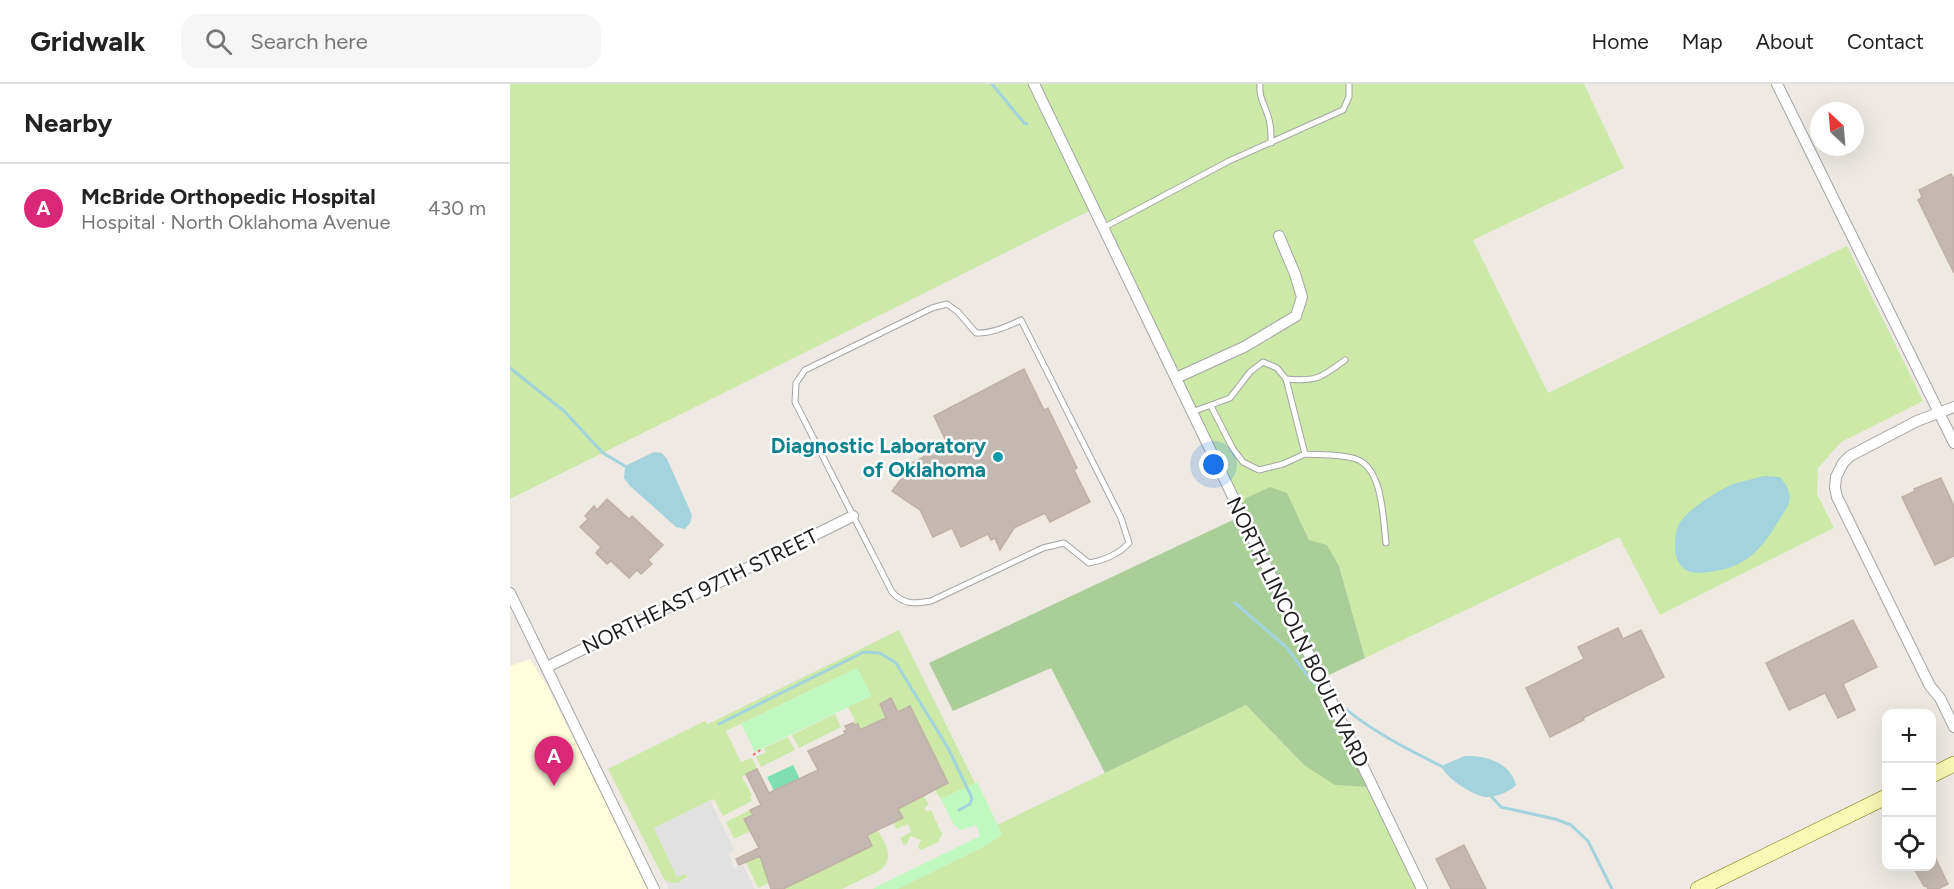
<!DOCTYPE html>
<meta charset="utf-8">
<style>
:root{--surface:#fff;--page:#f6f6f6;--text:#222;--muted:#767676;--line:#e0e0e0;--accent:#db2777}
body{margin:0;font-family:Figtree,sans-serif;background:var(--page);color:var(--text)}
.controls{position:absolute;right:18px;bottom:18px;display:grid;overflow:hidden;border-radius:12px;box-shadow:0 6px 24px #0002}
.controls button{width:54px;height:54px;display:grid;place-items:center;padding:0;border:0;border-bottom:2px solid var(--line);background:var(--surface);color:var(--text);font:30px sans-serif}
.compass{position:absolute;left:1300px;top:18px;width:54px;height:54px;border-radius:50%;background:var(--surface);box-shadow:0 6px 24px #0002;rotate:334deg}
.you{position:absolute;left:704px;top:381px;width:21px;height:21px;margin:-15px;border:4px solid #fff;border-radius:50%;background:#1a73e8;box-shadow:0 0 0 9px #1a73e833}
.badge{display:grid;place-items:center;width:39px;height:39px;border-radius:50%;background:var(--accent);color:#fff;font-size:20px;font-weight:700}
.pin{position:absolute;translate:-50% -50px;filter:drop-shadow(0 2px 3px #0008)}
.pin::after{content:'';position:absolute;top:32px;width:21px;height:18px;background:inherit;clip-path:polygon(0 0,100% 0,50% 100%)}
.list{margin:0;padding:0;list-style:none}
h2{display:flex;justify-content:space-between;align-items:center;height:78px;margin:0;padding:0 24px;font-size:26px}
h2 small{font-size:20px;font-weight:400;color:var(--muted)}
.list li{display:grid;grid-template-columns:39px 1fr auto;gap:18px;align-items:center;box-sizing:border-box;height:90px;padding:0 24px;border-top:2px solid var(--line)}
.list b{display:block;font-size:22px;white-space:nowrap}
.list p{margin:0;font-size:20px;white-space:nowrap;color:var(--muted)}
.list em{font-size:20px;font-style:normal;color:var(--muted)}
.icon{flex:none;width:33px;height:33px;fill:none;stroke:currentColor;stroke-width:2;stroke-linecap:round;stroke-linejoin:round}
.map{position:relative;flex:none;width:1444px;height:805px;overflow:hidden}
header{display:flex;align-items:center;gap:36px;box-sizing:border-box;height:84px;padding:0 30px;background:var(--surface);border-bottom:2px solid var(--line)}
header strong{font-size:28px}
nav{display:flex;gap:33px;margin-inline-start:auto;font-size:21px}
.search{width:420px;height:54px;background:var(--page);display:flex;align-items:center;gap:15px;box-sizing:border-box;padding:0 21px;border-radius:18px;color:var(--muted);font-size:22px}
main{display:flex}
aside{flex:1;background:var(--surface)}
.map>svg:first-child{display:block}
</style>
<header>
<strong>Gridwalk</strong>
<div class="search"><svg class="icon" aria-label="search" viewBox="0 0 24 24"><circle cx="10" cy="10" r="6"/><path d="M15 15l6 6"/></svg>Search here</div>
<nav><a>Home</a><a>Map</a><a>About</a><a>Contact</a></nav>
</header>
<main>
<aside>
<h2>Nearby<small></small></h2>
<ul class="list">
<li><span class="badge">A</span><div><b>McBride Orthopedic Hospital</b><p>Hospital · North Oklahoma Avenue</p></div><em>430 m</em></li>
</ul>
</aside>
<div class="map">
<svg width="1444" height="805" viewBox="0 0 1444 805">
<rect width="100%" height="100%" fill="#eeeae3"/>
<path fill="#fffddb" d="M20,575L37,602L139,805H0V582Z"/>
<path fill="#cce9a8" d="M0,0H1074L1114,84L963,156L1038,309L1337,162L1413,317L1331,358L1308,384L1307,410L1324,444L1150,531L1109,453L855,574L829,482L799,456L777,409L732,422L589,122L0,415Z
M389,546L465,699L431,715L426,708V704L381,614L370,620L375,634L364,640L355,655L348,640L344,641L343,639L345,637L338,623L361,612L347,584L216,647L231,678L242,674L247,685L232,693L242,711L240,713L242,717L213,732L204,715L144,744L167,793L175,790L178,792L168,799H158L154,795L98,685L195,637L198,640Z
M736,621L794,681L859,703L906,805H387L477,761L492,750L487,741Z
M325,630L331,643L289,664L282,651Z
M278,653L285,666L251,683L246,673L256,668L254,664Z
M414,712L419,721L414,724L417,728L421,726L432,750L428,758L411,766L408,764L411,756L400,752L397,760L394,761L390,754L401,748L398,740L386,745L383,738L393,733L388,725Z
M240,726L243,731L234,735L240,747L224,755L216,738Z
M368,746C375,760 385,773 371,786L332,805H273L362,762L357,751Z
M233,772L238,777L250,772L259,799L248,804Z"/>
<path fill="#aace97" d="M760,403L777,409L799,456L817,461L829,482L855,574L806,597L859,703L825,701L794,681L736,621L595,689L541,584L443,627L419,579L725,435L736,414Z"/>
<path fill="#bff9c0" d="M347,584L361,612L245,668L231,640Z
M467,698L492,750L477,761L387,805H362L470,752L466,741L451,746L444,741L431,715Z"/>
<path fill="#80deb4" d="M283,681L290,695L264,707L257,693Z"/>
<path fill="#e1e1e1" d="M200,716L224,766L218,770L223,783L226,784L233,781L245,805H159L154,795L163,800L176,795L178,792L175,790L167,793L144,744Z"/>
<path fill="#a3d3dc" d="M144,368L152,369L157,375L182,431L180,439L175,445L166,443L120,402L114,394L115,382Z
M1254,392L1270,393C1288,415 1278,421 1266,441C1249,469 1233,484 1199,488C1192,489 1183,490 1176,486C1168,482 1165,471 1165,463C1165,454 1166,444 1171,437C1180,424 1209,406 1223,400C1233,397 1244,395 1254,392Z
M955,672C975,671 1000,678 1006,701C1000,708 986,713 976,713C962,711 937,695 931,682Z"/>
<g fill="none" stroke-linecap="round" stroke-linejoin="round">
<path stroke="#a3d3dc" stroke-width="3" d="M482,0L514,39L517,40
M0,284L54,327L93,369L115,382
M725,519L776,563L801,596L811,604
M825,616C857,645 895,664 933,683
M209,640L354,568L370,569L386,579L438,664L462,714L460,720L449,726
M980,711L991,723L1045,735L1061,741L1078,757L1102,805"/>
</g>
<path fill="#c3b9b2" stroke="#c0afa5" stroke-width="1.5" d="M1441,90L1444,95V189L1408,116L1412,113L1409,106Z
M514,285L534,326L538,324L567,384L564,386L580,418L540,438L535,429L504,444L490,466L485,454L481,456L478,450L451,463L442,444L423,453L410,426L382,407L392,394L388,386L435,362V361L437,359L424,332Z
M1431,394L1444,422V472L1425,481L1392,413L1405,407L1404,405Z
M97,415L119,435L122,432L153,461L138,476L142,480L131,490L127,486L119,494L101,477L97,480L86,469L91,463L70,443L78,435L75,432L84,422L87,426Z
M1343,536L1367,583L1333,600L1345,626L1328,634L1315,609L1279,626L1256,579Z
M1108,544L1113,555L1131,546L1154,593L1073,634L1074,636L1040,653L1016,604L1074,575L1068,563Z
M381,614L388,628L400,622L438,699L388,725L393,734L357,751L362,762L273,805H261L250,772L229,781L226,775L249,764L234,735L243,731L240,726L251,721L236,690L247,685L259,709L308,686L298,667L335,650L334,647L337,646L335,642L343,639L344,641L348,640L350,646L376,634L370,620Z
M954,761L976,805H941L926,775Z
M1422,767L1438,800L1428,805H1418L1416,801L1414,802L1403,783H1422Z"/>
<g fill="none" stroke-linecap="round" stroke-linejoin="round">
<defs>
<path id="lane" d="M750,0C749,12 753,18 757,29C761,39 761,48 761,59
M593,144L719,77L833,26L839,13V0
M437,220L448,228L466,249C481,250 497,243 511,236L611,434L619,459C608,471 595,476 579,479L554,459L533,464L421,517C404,520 394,521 382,508L285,318L286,299L295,286L422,224Z
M776,295C806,298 811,294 835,276
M701,322L723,365L733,378L749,386L773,380L795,370
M682,328L720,314L740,288L753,278L767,284L776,295L795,370C811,371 831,370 846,375C873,384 873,435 876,459"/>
<path id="street" d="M524,0L912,805
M1267,0L1444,359
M666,294L734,263L786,232L792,213L785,190L769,152
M1444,323L1407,337L1340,372L1333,379L1326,393L1325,404L1327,413L1420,602L1430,614L1444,643
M0,509L144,805
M37,583L343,432"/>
<path id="secondary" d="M1422,691L1444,680
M1188,805L1376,713"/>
</defs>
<use href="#lane" stroke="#a4a4a4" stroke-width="7"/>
<use href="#street" stroke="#a4a4a4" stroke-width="12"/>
<use href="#secondary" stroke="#6e7305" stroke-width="16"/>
<path stroke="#fa6f68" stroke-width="2" stroke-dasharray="3 3" stroke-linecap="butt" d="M243,671L252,665"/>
<use href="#lane" stroke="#fff" stroke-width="5"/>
<use href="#street" stroke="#fff" stroke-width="10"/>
<use href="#secondary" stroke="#f9f9b6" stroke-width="15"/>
</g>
<circle fill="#0f9aa8" stroke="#fff" stroke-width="2" cx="488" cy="373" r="6"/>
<g text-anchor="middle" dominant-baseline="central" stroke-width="5" stroke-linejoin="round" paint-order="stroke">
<g font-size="21" font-weight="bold" fill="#0d838f" stroke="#fff" text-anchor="end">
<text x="476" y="361">Diagnostic Laboratory<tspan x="476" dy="24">of Oklahoma</tspan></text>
</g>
<g font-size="21" fill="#1d1d1d" stroke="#fff">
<text transform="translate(190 507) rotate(-26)">NORTHEAST 97TH STREET</text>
<text transform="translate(788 548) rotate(64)">NORTH LINCOLN BOULEVARD</text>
</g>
</g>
</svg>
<div class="controls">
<button>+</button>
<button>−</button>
<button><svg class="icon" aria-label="locate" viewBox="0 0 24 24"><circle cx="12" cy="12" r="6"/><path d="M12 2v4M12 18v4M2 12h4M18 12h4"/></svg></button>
</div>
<svg class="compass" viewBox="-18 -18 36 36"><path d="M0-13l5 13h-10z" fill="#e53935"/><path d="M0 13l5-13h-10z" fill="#767676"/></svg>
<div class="you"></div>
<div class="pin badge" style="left:44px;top:702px">A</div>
</div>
</main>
